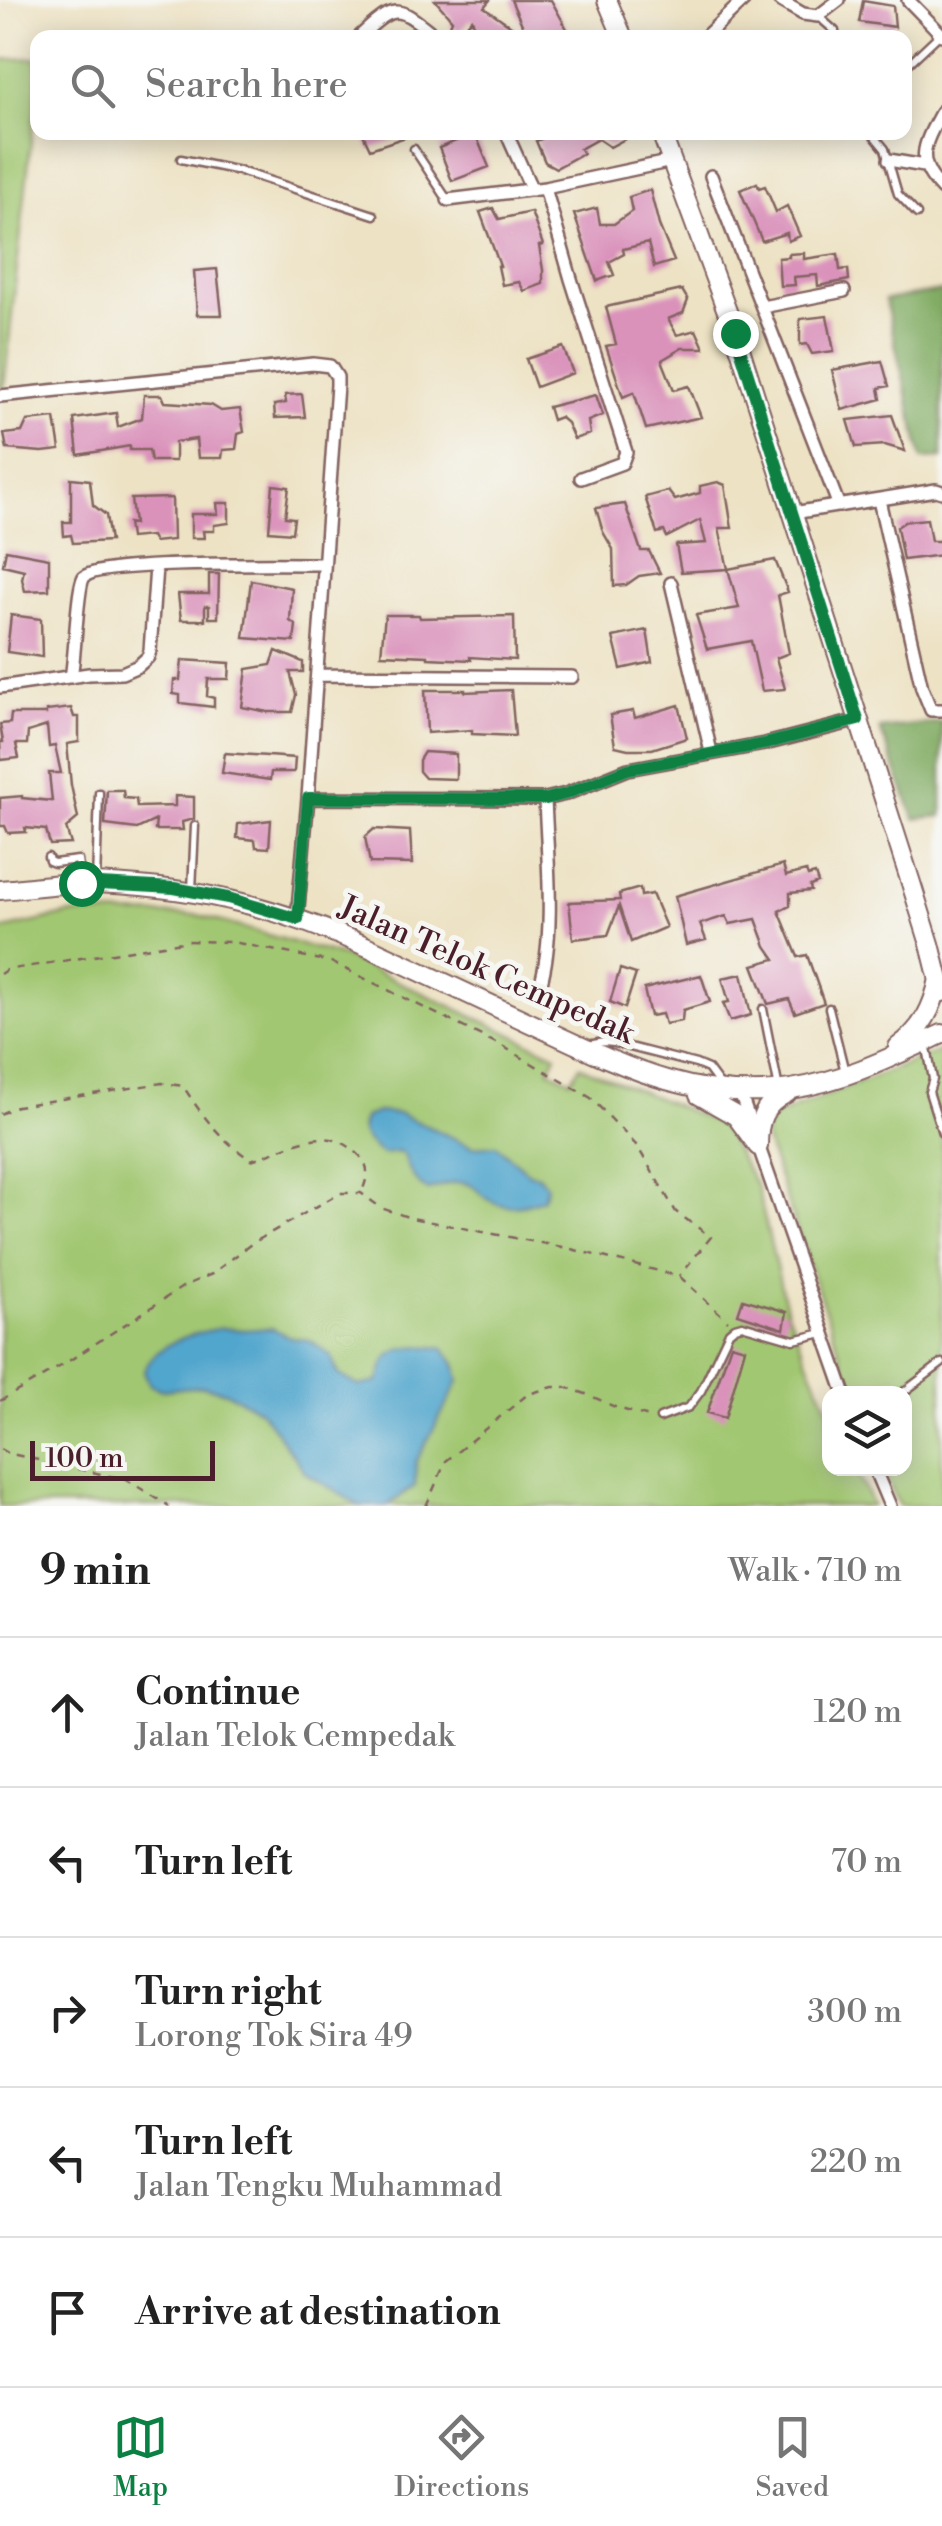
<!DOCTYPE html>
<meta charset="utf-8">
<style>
:root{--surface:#fff;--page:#f6f6f6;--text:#222;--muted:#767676;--line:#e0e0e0;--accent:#0b8043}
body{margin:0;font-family:"Libre Bodoni",serif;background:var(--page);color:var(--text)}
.controls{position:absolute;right:30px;bottom:30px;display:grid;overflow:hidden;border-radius:20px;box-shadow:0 5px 25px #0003}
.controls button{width:90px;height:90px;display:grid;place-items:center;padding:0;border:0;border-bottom:2px solid var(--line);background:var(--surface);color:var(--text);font:50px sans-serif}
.scale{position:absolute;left:30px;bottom:25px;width:185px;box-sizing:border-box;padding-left:10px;border:5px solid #4a1f2b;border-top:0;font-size:28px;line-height:35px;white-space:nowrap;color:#4a1f2b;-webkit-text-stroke:8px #f6f6f2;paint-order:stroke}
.stop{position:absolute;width:30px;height:30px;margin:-22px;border:8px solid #0b8043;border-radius:50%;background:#fff}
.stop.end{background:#0b8043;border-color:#fff;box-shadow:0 2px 10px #0008}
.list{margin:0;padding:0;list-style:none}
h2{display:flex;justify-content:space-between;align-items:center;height:130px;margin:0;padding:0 40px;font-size:42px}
h2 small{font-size:32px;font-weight:400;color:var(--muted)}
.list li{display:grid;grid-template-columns:65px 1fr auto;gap:30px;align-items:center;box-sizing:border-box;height:150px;padding:0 40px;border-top:2px solid var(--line)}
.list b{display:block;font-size:38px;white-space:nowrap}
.list p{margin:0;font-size:32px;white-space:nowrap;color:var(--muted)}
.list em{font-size:32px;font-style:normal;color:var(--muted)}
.icon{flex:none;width:55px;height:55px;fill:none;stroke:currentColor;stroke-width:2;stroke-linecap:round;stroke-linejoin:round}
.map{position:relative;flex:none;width:942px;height:1506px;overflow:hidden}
.search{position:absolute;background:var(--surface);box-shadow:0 5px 25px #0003;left:30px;right:30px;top:30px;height:110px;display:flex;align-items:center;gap:25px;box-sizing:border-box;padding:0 35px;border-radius:20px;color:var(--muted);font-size:38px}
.sheet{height:880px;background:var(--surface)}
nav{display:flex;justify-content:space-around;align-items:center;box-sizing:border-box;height:140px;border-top:2px solid var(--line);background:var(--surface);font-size:28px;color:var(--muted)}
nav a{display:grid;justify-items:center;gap:5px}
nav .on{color:var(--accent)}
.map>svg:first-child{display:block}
</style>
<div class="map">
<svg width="942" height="1506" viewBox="0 0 942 1506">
<rect width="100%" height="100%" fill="#f6f6f2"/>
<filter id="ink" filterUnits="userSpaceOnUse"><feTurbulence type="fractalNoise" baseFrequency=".01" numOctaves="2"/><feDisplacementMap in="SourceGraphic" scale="20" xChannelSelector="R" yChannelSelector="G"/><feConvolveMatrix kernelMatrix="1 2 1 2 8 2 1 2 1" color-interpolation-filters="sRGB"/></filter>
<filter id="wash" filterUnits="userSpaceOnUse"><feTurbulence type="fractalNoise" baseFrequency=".0048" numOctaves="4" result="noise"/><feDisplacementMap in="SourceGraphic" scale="40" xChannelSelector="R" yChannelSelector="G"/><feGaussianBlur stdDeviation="2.25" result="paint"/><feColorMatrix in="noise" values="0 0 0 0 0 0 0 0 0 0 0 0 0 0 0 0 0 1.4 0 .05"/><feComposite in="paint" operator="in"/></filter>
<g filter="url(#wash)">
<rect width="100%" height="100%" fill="#ede2c4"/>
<path fill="#a2c772" stroke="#76734e" stroke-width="2.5" d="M37,58V86L4,387L0,388V60Z
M70,914L198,915L345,957L556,1055L549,1070L571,1080L580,1066L720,1124L757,1187L787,1312L829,1410L830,1468L855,1469L873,1506H0V930Z
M942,1050V1506H899L883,1469L904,1468V1394L854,1393L764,1135L772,1117Z"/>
<path fill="#81ac64" stroke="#666648" stroke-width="2.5" d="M942,291V458L922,459L885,300Z
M942,722V816L915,819L880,729Z"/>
<path fill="#51a6cd" stroke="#4e627c" stroke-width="2.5" d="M378,1112L400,1114L473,1147L496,1145L529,1173L538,1175L547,1186L543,1198C526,1206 504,1210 488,1199C481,1194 476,1187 468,1184C454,1180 442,1186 428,1190C413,1182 409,1170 404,1155L398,1152L382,1154C368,1143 355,1134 365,1117Z
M222,1328L245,1330L272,1328L292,1338L310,1340L331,1356L338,1374L359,1386L378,1382C381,1375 383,1364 388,1358C400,1343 426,1346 443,1348L455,1363L459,1381L416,1462L415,1486L387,1506H360L306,1473L261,1411L226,1392L203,1386L162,1390L150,1385L144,1371C156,1342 193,1333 222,1328Z"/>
<g id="blocks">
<path fill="#da92bb" d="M435,0H490L484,7L514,28L507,38H479L472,19L459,32L450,25L452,20Z
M511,0H551L572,38H528Z
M863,1L893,6L895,27L859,22Z
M362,132H417L418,133L370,149Z
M558,132H638L610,147L598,139L580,149L583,153L556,168L545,162L536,141Z
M475,133L489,167L452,181L439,148Z
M757,183L759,188L765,186L776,212L787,206L800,236L788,241L787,233L762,241L740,190Z
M650,190L659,225L674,261L654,267L648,243L623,249L624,254L609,262L614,275L597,281L574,214L597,208L600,224H614L632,211L629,197Z
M493,208L499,219L531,212L543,245L539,246L543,270V284L524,291L519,282L502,285L498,266H500L480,212Z
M804,253V259L838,254L840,270L848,269L849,280L818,286L817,275L794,277L795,285L780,286L778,258L789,257V254Z
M217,269L222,315H197L194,271Z
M682,290L688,300L683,313L668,319L677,335L696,330L704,348H682L662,360L674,390L689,386L701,417L646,429L634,392L623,397L606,346L616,344L606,307Z
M827,316L834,351L812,354L807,344L800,345V319Z
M563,347L573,373L536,387L526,359Z
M882,361L889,386L879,388L881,399L842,410L832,370Z
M302,394L305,417L275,418L274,405L286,403L285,395Z
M144,395H162L165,402L211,405L221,411L240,409L244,432L238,434L236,449L223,450L222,458H198L196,439L175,442V461H151L149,450H130V446L78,455L74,419L116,413L118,427L142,418Z
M596,395L603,415L588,421L590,434L574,439L567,423L560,417L552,420L548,407Z
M892,415L905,451L885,445L856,447L848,420Z
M55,418L60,450L42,452L7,449L4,434L22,432L27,421Z
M71,478L90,480L93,505L106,515L110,541L73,543L71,535L64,536L63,522H71Z
M718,482L725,485L732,528H719L728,569L681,572L676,545L706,543L700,520L667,537L664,531L657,533L645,497L668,491L675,500L700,493V486Z
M273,485L289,487L285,517L294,518L292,533L269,531Z
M172,498L173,540L154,542L151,536L130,538L128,523L134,524L131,499Z
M217,503H229V523L214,525V531H203L204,538H191V514H218Z
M625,504L641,551H649L660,573L639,576L626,585L614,586L613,549L603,532L596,508Z
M927,519L931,541H942V555L903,560L897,527L906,521Z
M6,550L49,558V590L25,591L22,579L24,570L3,565Z
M775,560L788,592L778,595L789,653L776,658L785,689L762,691L751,641L707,649L696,615L739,608L728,569Z
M209,574H219L218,618H209V606H205V620H181L178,594H209Z
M251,580L292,588L290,621L296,625L294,642L244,638Z
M11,615L41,619L42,657L7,652Z
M385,615H419L420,618L514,616L515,660L470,657L471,660L428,658V656L381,654Z
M647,630L652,662L621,669L613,637Z
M276,651L303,662V672H290L296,695L292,712H268L242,707L247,669L271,665Z
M182,660L230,663L229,679H208L207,696L214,698V707L180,703V695L173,694L174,680H180Z
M425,690H465V692L511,690L515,736L472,734V730L427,733Z
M679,705L687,738L652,749H628L615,746L610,715L633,711L635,718Z
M71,708L74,717H79V742L67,744L71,785L78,818L66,828L71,844L50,845L46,830L25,828L26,832L8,833L5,826H0V798L22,796V798L52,801L49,773H61L55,746L49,747L47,726L28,732L27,744H16L19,758L1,760L0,742H3L0,724L10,723L11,714H46V711Z
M424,752L456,754V779L425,778L419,771V760Z
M225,753L295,758L294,772H271L270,780L222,773Z
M107,790H123L124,798L136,799L137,807L175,806V796L194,797V819L182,822L183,830H155L156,820L137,829L105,825Z
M271,820L269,848L256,847L255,840L237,838L238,824Z
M374,829L410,831L412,864L370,863L365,837Z
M783,865L786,876L806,871L808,876L815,874L818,883L810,886L811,891L790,893V906L779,911L798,957L807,955L824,1003L795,1013L789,999L768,1004L753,965L775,959L766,946L756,919L730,924L726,916L700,924L706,940L686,945L675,896Z
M640,888L641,896L652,894L666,927L631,942L619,906L608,935L573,939L569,902L620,900L619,894Z
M620,969L636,974L625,1008L610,1002Z
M742,974L751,1015L730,1021L723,1003L729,1002L722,978Z
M701,975L710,1002L683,1010L682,1021L665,1024L662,1014L650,1016L644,989Z
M743,1299L787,1312L784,1329L738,1314Z
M731,1344L745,1348L725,1418L707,1413Z"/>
</g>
</g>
<g filter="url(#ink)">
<use href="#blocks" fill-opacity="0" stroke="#836361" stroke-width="2.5"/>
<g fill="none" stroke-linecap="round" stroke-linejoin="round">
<defs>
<path id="lane" d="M819,17L835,31L836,38
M904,68L940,34
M871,132L885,149L898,194L917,214
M414,149L447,199
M181,159L240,171L374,215
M48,857L49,861L54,863L78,860L81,882
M96,882L99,793
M192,890L195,826
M829,1008L845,1072
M763,1009L779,1089
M926,1043L933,1079L929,1092L942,1133
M588,1045L604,1042L614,1043L696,1064L708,1069L722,1088
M901,1394L942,1363
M660,1418L689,1407L701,1391L729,1332L735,1327L742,1325L794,1340L823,1333"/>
<path id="street" d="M779,0L803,14L818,16L839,0
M908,0L942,35
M358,38C397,1 398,6 438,38
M704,38L744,0
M942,111C925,143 913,160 942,189
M506,132L532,190
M889,160L924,166
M711,176L839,506
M545,188L571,279L626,452L622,463L581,478
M448,200L545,188L672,161
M762,307L844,291
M0,396L313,364L330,366L337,377V385L308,798L297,919
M879,500L922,688L931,710H942
M793,513L936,490L942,492
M671,583L711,752
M317,675L572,677
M71,677C75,659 77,586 84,577C99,561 290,564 323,564
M0,687L89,674L122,673L138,666L148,657L150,651L156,567
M308,798L545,799L566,794L628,769L765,744L859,720
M540,986C556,933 547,855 545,799
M740,1093L845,1394
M874,1468L890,1506"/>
<path id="secondary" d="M607,0L623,38
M661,132L735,333L911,883L930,944L942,992"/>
<path id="primary" d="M0,890C28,888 57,883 85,883C189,885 273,905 368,947C422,972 475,997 528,1022C615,1062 692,1105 791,1089C844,1081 894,1056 942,1034
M898,1047C922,1029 933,1009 939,979
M699,1095L736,1116L758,1146
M758,1146C758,1120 763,1105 787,1093"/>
</defs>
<use href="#lane" stroke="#836361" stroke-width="11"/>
<use href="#street" stroke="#836361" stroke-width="16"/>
<use href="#secondary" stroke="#836361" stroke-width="22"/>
<use href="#primary" stroke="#836361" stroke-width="22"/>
<path stroke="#836361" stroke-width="2.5" stroke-dasharray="8 8" stroke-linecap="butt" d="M0,974L6,970L189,941L233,942L331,962L504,1047L591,1098L637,1146L676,1212L711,1237L679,1276
M0,1114L17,1106L162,1083L183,1086C203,1117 220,1139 251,1160C291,1148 325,1120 360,1156C371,1168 367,1178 362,1192
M0,1401L61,1366L184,1286L212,1274L251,1244L340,1193H361L381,1208L411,1218L567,1248L679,1276L728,1321
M0,1449L7,1453L127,1480L169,1506
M426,1506L446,1461L528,1394L553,1387H565L589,1395L617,1408L649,1417"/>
<use href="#lane" stroke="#fff" stroke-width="6"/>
<use href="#street" stroke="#fff" stroke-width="11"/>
<use href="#secondary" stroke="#fff" stroke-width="18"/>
<use href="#primary" stroke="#fff" stroke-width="18"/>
</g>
</g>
<g fill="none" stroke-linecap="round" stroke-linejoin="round" filter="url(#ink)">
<path stroke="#0b8043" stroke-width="12" d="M81,883L174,888L228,898L298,919L308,798L546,799L566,794L628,769L765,744L858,720L735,333"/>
</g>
<g text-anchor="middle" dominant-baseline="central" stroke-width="10" stroke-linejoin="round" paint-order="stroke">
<g font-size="32" fill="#4a1f2b" stroke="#f6f6f2">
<text transform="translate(487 970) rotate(24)">Jalan Telok Cempedak</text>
</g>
</g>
</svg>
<div class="controls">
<button><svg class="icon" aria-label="layers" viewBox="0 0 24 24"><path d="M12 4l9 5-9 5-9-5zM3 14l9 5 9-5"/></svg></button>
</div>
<div class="scale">100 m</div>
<div class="stop" style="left:81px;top:883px"></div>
<div class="stop end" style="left:735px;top:333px"></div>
<div class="search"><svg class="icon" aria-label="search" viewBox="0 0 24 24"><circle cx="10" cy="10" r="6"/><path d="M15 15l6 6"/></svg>Search here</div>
</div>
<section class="sheet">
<h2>9 min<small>Walk · 710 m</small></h2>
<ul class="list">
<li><svg class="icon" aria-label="ahead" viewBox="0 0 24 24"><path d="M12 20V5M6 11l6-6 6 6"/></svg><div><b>Continue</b><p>Jalan Telok Cempedak</p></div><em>120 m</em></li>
<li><svg class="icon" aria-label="left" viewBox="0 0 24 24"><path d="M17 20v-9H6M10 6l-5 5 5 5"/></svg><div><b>Turn left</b></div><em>70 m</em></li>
<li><svg class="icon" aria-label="right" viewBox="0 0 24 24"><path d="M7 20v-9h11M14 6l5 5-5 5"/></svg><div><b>Turn right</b><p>Lorong Tok Sira 49</p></div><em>300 m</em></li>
<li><svg class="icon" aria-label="left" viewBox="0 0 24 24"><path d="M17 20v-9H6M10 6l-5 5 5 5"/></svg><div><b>Turn left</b><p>Jalan Tengku Muhammad</p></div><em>220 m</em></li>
<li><svg class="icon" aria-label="arrive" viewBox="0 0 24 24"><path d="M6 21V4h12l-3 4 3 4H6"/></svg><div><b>Arrive at destination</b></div></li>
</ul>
</section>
<nav>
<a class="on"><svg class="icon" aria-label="map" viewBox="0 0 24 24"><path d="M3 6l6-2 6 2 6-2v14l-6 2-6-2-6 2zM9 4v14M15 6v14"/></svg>Map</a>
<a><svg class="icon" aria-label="directions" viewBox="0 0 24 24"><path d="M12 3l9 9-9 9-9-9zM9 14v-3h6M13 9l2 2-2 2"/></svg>Directions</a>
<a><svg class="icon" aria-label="saved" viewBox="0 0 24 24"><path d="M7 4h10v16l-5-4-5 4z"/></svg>Saved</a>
</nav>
